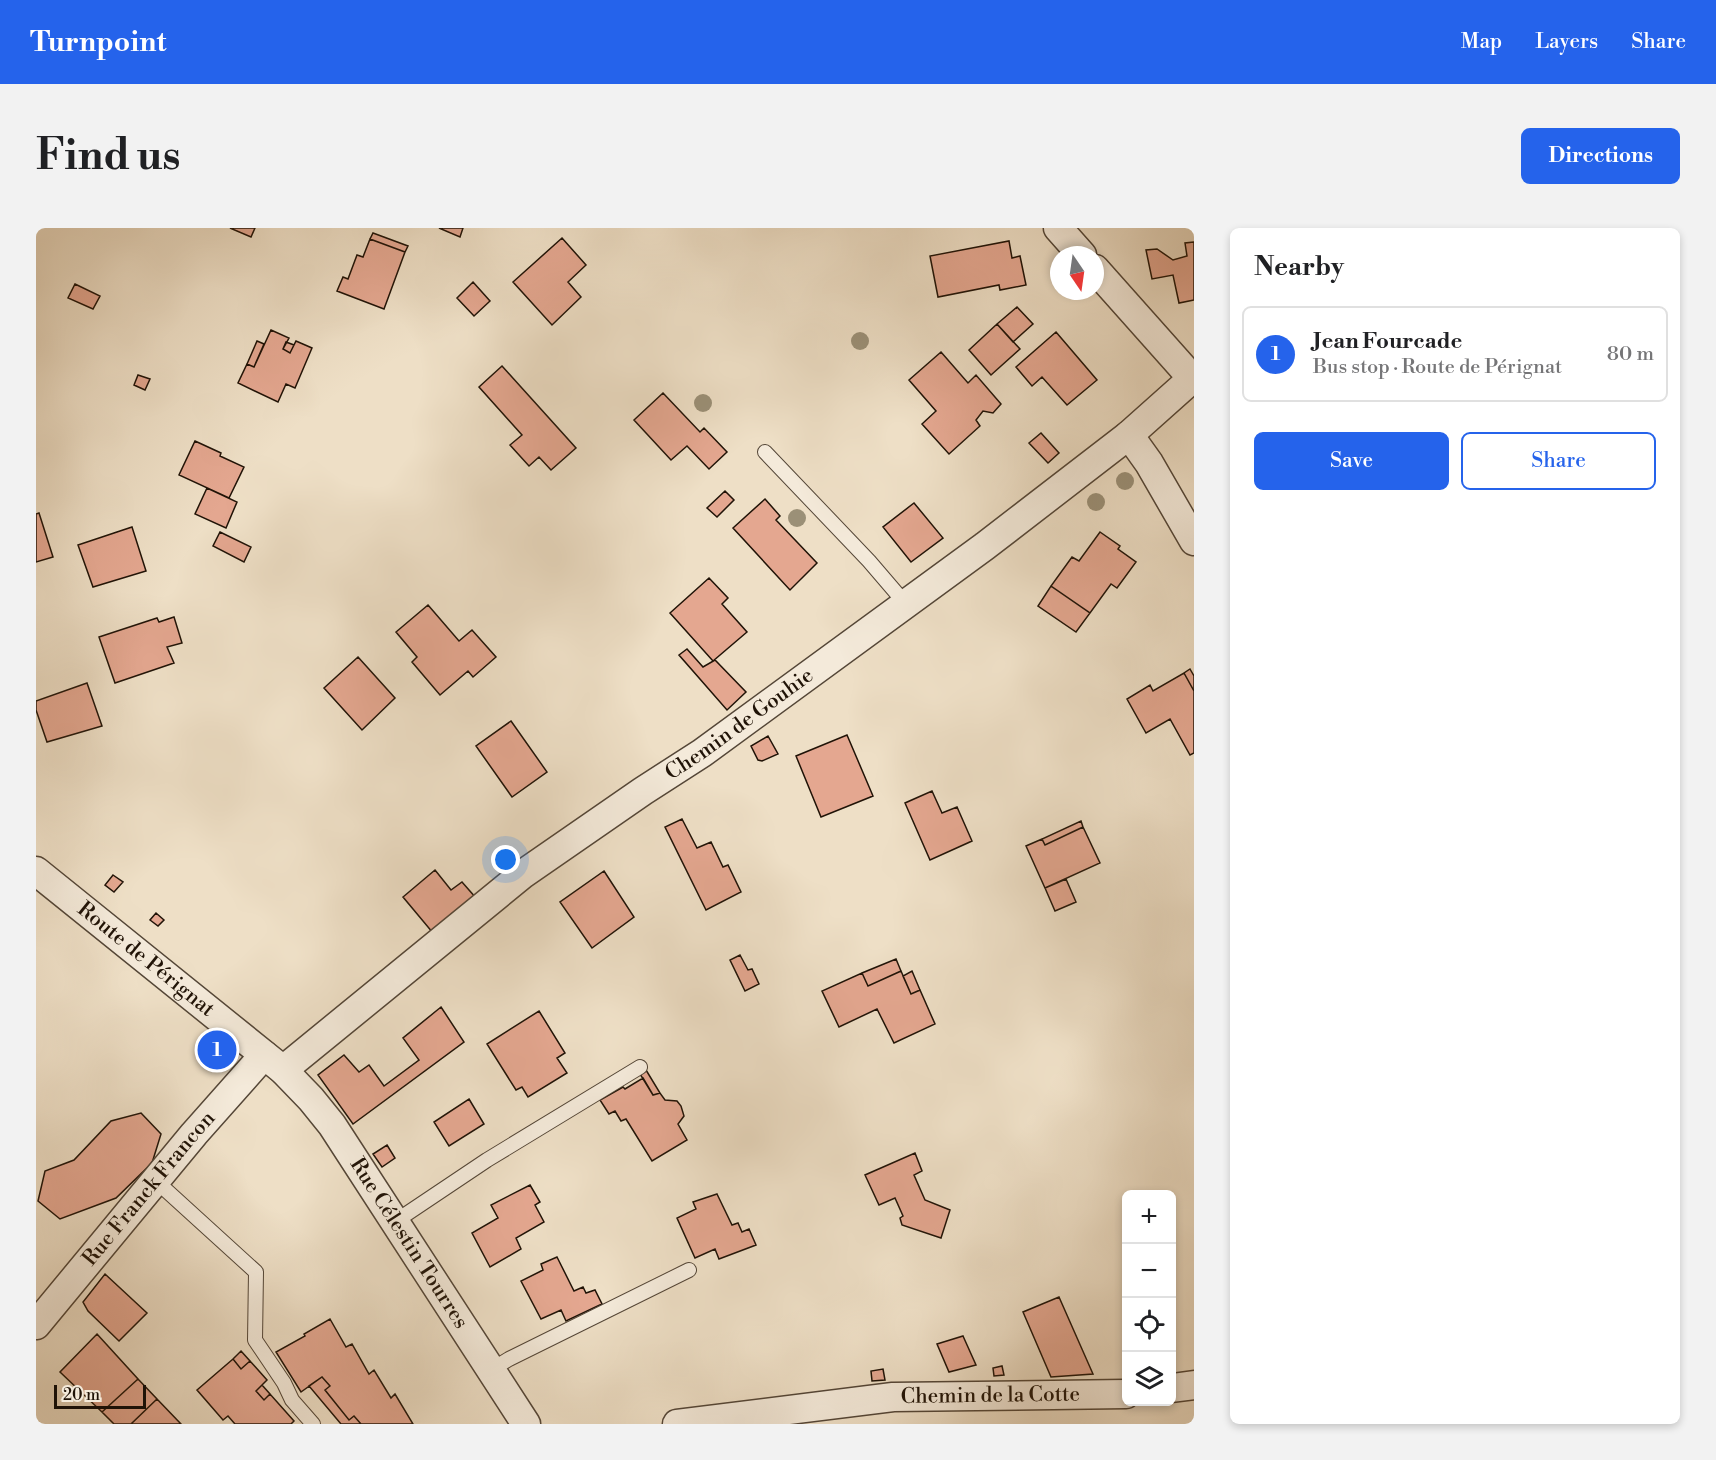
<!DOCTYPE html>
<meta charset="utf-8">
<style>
:root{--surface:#fff;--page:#f2f2f2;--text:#202124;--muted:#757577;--line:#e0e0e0;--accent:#2563eb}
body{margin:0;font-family:"Libre Bodoni",serif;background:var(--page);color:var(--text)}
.controls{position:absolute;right:18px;bottom:18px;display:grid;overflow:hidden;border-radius:9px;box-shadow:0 3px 9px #0003}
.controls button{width:54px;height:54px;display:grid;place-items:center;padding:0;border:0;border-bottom:2px solid var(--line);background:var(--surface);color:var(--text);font:30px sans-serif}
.compass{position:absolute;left:1014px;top:18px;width:54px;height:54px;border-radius:50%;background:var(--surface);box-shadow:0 3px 9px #0003;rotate:167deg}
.scale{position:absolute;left:18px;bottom:15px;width:92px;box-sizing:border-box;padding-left:6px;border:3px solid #201307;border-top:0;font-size:16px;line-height:21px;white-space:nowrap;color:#201307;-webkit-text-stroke:4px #f4eada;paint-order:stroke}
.you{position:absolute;left:470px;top:632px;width:21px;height:21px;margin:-15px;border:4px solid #fff;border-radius:50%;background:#1a73e8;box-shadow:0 0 0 9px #1a73e833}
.badge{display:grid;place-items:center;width:39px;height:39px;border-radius:50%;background:var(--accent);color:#fff;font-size:20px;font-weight:700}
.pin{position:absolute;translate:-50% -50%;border:3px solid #fff;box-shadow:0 2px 6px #0006}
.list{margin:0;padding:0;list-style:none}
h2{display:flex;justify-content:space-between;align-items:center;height:78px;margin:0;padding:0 24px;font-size:26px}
h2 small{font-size:20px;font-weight:400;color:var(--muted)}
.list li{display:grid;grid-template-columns:39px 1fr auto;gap:18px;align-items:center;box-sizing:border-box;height:96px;margin:0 12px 12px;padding:0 12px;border:2px solid var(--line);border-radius:9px}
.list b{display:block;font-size:22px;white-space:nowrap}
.list p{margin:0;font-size:20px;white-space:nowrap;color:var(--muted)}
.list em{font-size:20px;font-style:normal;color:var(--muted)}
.actions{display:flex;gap:12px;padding:18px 24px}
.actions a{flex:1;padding:14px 0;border:2px solid var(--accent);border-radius:9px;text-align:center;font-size:21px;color:var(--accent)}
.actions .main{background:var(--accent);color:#fff}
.icon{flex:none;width:33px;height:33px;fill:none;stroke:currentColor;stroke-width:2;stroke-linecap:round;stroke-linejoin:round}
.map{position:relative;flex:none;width:1158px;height:1196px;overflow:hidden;border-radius:9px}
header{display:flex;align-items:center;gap:36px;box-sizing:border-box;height:84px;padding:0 30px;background:var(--accent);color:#fff}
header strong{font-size:28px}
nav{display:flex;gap:33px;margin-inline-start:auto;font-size:21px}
.intro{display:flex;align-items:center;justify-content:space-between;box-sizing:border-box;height:144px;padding:0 36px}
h1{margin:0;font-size:42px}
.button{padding:15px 27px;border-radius:9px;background:var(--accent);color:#fff;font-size:21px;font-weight:700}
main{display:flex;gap:36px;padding:0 36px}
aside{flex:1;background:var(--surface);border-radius:9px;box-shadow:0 3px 9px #0003}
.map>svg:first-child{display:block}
</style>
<header>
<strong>Turnpoint</strong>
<nav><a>Map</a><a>Layers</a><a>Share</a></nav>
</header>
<div class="intro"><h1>Find us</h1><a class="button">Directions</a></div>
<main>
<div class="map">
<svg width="1158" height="1196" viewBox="0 0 1158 1196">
<rect width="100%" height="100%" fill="#eedfc6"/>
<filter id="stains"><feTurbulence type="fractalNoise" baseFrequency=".00333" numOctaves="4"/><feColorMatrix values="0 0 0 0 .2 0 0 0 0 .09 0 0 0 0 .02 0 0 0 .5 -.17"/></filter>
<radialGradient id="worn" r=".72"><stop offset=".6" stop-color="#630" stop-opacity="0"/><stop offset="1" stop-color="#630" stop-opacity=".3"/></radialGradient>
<path fill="#e4a790" stroke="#201307" stroke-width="1.5" d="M194,0H219L215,9Z
M403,0H427L424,9Z
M337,5L372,18L369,24L334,11Z
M526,10L550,37L532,54L545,69L516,97L477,54Z
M334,11L369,24L348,81L301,63L307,49L312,51L321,27L327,29Z
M973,13L976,30L984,28L990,57L964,62L963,57L902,69L894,28Z
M1158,14V72L1143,75L1137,47L1116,51L1110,22L1121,21L1137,32L1151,28L1149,15Z
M437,54L454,73L438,88L421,70Z
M39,56L64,68L57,81L32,70Z
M981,79L997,96L977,114L961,96Z
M961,96L984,121L955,147L933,122Z
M235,102L253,110L247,121L254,125L260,113L276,120L259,160L250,156L242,174L202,155L211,136L218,139Z
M1020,104L1061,152L1031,177L1006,149L996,158L980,139Z
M221,113L228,116L218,139L211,136Z
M250,114L258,117L254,125L247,121Z
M905,124L932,155L940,147L965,176L957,185L947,183L940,192L944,198L913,226L886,196L900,183L873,152Z
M466,138L540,220L515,242L503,229L493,238L474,217L486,207L443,159Z
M102,147L114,151L109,162L98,157Z
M627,165L664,204L668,200L691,224L673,241L651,218L635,232L598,192Z
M1005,205L1023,225L1012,235L993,215Z
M159,213L185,225L184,228L208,239L193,270L143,247Z
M171,260L201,274L190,300L159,286Z
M689,263L698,272L681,289L671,280Z
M729,271L744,288L740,292L781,335L754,362L697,300Z
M878,275L907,310L875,334L847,299Z
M3,285L17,329L0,334V286Z
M96,299L110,343L57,359L42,317Z
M184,304L215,319L208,334L177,318Z
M1064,304L1084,318L1082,321L1100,334L1081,360L1075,356L1054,385L1015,358L1036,329L1043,333Z
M673,350L692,370L686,376L711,404L677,433L634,385Z
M1015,358L1054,385L1040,404L1002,378Z
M392,377L423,413L436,402L460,429L437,449L432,443L404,467L376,434L381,429L360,404Z
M138,389L146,415L131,419L138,435L79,455L63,409L121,390L123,394Z
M651,421L667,439L679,432L710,464L691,482L643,427Z
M322,429L359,470L326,502L288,460Z
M1154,441L1158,448V463L1148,445Z
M1148,445L1158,463V525L1154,527L1134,491L1110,505L1091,471L1114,457L1117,463Z
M51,455L66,498L11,514L0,482V473Z
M475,493L511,544L476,569L440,518Z
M811,507L837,568L785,589L760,528Z
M732,508L742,526L726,533L722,532L715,518Z
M896,563L906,585L921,579L936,613L894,632L869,575Z
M646,591L661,620L675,614L687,639L692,637L705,664L670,682L629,599Z
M1045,593L1047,599L1009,617L1006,611Z
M1047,599L1064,635L1009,660L990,618L1006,611L1009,617Z
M399,642L415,662L426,654L440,670L397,705L367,669Z
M568,643L598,689L556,720L524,674Z
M77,647L87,654L78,664L69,657Z
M1030,651L1040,674L1019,683L1009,660Z
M120,685L128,692L122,698L114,692Z
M704,727L712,742L716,741L723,756L709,763L694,732Z
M860,731L865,743L832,758L826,745Z
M865,743L875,766L884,762L899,796L858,815L841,781L803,799L786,763L826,745L832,758Z
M876,743L884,762L875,766L867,748Z
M405,779L428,814L317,896L282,847L308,827L323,844L333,837L348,858L383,832L367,810Z
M503,783L529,825L521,830L531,845L492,869L486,859L480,862L451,816Z
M610,842L624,865L617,867L604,846Z
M607,850L617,867L624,865L629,872L641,873L645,878L648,888L642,896L651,912L616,933L590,891L585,893L579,883L573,886L564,872L587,859L589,861Z
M433,871L448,896L413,918L398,894Z
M105,885L125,906L116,935L80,970L24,991L2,973L9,943L38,932L75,893Z
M351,917L359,930L346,939L337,926Z
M879,925L886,943L878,947L889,972L914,982L905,1010L866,997L864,990L867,988L859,970L843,977L829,947Z
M494,957L504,974L499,977L508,994L480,1010L485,1021L454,1039L436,1005L462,990L455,977Z
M681,966L696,997L702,995L706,1004L713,1001L720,1017L683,1031L679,1021L659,1030L641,990L660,981L657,974Z
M521,1029L538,1063L547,1059L550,1065L559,1062L566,1076L530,1093L525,1082L505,1091L485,1053L507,1042L505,1036Z
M69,1046L111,1085L83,1113L52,1083L47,1074Z
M1023,1069L1057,1146L1015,1149L987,1084Z
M294,1091L310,1119L316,1116L333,1146L338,1142L355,1170L359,1166L377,1196H325L318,1188L313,1192L289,1162L294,1158L286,1149L265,1164L240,1124L269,1108L268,1106Z
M61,1106L102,1151L66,1184L24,1144Z
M927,1108L940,1137L913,1144L901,1116Z
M205,1123L214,1133L205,1141L197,1131Z
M197,1131L205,1141L214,1133L231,1152L220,1163L228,1172L234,1166L258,1193L255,1196H199L192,1188L187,1192L161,1162Z
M966,1138L968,1147L958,1148L957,1140Z
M847,1141L849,1152L836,1153L835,1143Z
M286,1149L294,1158L289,1162L313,1192L318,1188L325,1196H305L273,1158Z
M102,1151L121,1171L95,1196H78L66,1184Z
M226,1157L234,1166L228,1172L220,1163Z
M121,1171L145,1196H95Z"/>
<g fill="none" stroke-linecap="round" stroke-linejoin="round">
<defs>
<path id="service" d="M729,224L833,333L869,375
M120,953L220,1044L219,1112L248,1155L256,1172L277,1196
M360,993L451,932L604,839
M455,1142L473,1131L653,1042"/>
<g id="minor">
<path d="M1022,0L1046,27"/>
<path d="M1059,41L1156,150"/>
<path d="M1093,207L1113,235L1158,313"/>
<path id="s1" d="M0,643L247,842L275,871L296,897L490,1196"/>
<path id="s2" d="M247,842L487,646L607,563L666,525L949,318L1093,207L1158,149"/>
<path id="s3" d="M0,1097L158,906L228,827"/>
<path d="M1136,1160L1158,1157"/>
<path id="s4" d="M641,1196L857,1169L1090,1166"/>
</g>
</defs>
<use href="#service" stroke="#544637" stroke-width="16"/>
<use href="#minor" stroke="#544637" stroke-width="31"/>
<use href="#service" stroke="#f4eada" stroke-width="14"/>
<use href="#minor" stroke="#f4eada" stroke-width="28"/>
</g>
<g fill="#9b9077">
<circle cx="824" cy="113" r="9"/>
<circle cx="667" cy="175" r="9"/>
<circle cx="1089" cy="253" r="9"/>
<circle cx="1060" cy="274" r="9"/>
<circle cx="761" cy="290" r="9"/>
</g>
<g text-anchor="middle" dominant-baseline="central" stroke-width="5" stroke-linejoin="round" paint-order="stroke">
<g font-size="21" fill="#201307" stroke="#f4eada">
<text stroke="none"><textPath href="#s2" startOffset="573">Chemin de Gouhie</textPath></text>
<text stroke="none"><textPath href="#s1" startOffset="141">Route de Pérignat</textPath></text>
<text stroke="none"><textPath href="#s3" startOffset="177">Rue Franck Francon</textPath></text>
<text stroke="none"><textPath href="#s1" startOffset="532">Rue Célestin Tourres</textPath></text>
<text stroke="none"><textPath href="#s4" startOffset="315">Chemin de la Cotte</textPath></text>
</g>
</g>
<rect width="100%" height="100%" filter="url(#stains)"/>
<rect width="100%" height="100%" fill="url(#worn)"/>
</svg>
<div class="controls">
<button>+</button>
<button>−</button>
<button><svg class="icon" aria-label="locate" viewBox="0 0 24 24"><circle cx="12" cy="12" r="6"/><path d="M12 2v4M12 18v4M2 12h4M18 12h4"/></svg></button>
<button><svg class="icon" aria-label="layers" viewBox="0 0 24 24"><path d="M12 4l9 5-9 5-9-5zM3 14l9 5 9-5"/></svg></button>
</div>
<svg class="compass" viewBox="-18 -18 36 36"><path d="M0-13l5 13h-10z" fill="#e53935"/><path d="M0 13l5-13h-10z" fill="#757577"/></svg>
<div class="scale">20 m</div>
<div class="you"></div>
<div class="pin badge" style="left:181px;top:822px">1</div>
</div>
<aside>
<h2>Nearby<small></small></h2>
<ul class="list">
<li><span class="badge">1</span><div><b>Jean Fourcade</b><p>Bus stop · Route de Pérignat</p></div><em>80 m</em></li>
</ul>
<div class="actions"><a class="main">Save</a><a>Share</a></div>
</aside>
</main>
